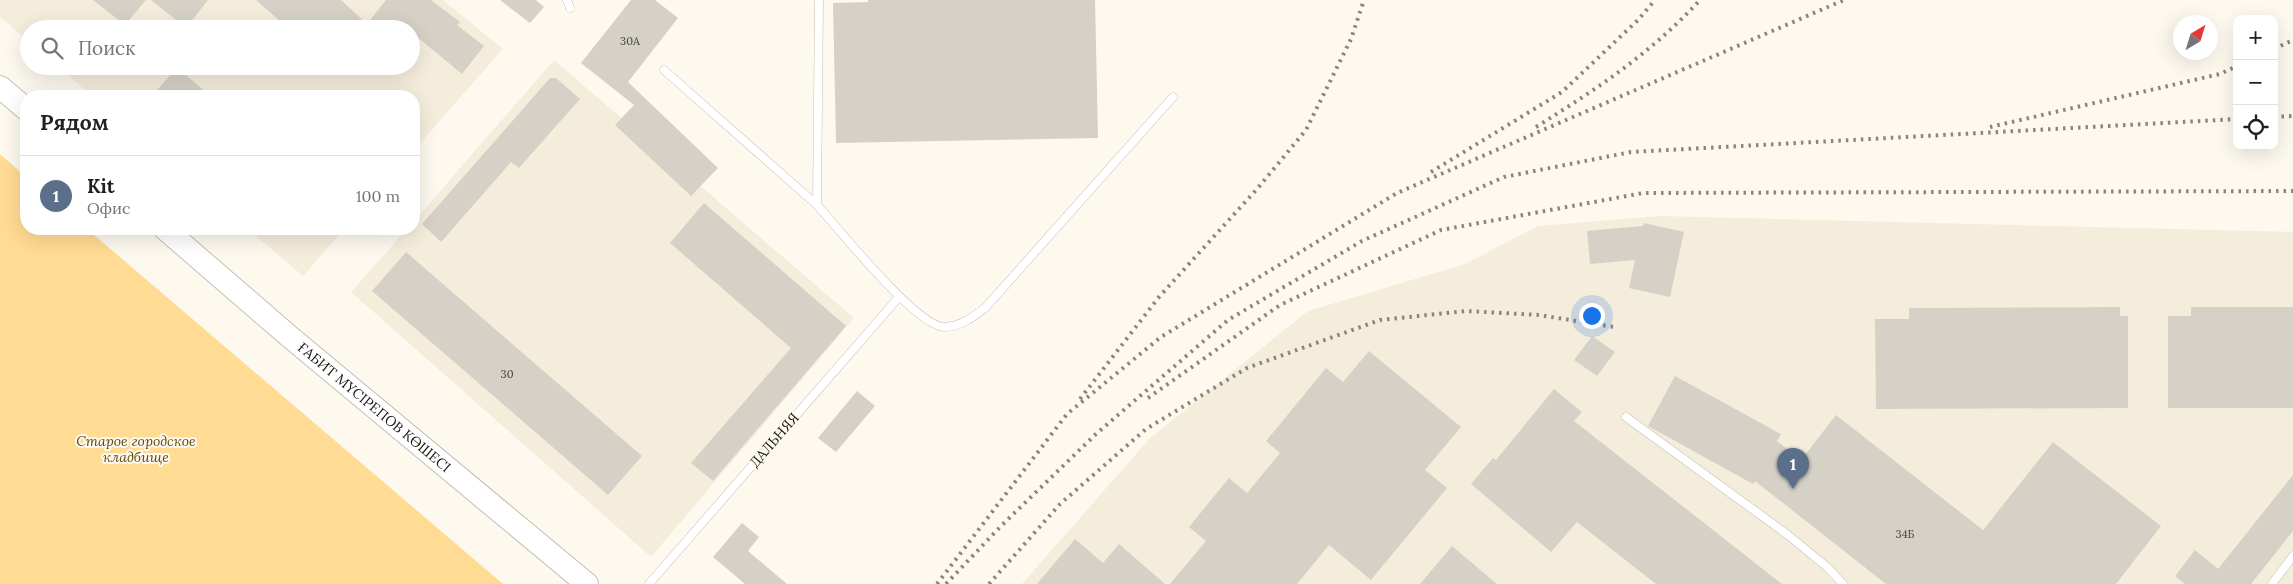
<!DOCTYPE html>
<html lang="ru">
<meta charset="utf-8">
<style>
:root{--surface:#fff;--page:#f2f2f2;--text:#202124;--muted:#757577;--line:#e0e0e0;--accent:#c9384a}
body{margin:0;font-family:Lora,serif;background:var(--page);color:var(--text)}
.controls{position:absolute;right:15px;top:15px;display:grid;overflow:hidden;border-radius:10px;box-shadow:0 5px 20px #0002}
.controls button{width:45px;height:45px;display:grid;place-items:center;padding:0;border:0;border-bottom:1px solid var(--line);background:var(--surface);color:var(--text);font:25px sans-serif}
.compass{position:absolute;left:2173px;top:15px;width:45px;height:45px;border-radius:50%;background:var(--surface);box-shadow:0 5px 20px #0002;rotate:38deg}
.you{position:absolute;left:1591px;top:315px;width:18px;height:18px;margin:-12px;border:4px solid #fff;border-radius:50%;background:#1a73e8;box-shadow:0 0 0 8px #1a73e833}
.badge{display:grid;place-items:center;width:32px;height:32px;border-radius:50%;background:var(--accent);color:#fff;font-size:16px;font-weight:700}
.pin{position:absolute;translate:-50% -41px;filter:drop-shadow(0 1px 2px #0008)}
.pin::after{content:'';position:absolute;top:26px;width:18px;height:15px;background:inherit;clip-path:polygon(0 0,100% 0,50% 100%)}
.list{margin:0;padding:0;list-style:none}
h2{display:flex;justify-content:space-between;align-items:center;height:65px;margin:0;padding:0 20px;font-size:21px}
h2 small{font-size:16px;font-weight:400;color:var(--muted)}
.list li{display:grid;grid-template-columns:32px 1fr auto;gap:15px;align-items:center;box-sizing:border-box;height:80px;padding:0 20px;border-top:1px solid var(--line)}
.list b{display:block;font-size:19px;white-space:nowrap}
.list p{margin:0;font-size:16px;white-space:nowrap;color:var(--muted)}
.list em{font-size:16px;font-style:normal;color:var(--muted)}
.icon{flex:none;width:28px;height:28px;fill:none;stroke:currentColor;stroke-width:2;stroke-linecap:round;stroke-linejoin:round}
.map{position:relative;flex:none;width:2293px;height:584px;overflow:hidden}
.search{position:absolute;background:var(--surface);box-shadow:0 5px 20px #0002;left:20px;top:20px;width:400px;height:55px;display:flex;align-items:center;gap:12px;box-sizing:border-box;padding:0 18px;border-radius:28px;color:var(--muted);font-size:19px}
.panel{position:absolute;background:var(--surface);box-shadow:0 5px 20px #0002;left:20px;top:90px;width:400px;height:145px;border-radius:20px}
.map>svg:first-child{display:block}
</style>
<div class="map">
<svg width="2293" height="584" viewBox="0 0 2293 584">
<rect width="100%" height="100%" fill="#fef9ef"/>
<path fill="#f5eddc" d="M0,0H443L503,49L414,150V96H92L57,66H411V29H29V42L0,17Z
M554,60L854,318L651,557L351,292L407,229H414V221Z
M1660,216L2293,232V584H1022L1150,438L1308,311L1465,264L1538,226Z
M248,229H344L303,276Z"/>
<path fill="#ffdb93" d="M0,154L26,177V229H87L503,584H0Z"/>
<path fill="#d5d1c7" d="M93,0H146L125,25Z
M151,0H208L186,28Z
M256,0H341L367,24L386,0H431L460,22L457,25L484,46L462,74L411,32V29H407L399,23L395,29H345L336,20L328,29H289Z
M500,0H536L544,7L530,23Z
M631,0H655L678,18L628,82L718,168L691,196L615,125L634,105L581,63Z
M868,0H1095L1098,138L836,143L833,3L868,2Z
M177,67L210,96H152Z
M550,78H556L580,99L519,168L511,162L441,242L422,224Z
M704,203L846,326L713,481L691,463L791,348L670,243Z
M1644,223L1684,232L1670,297L1629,288L1635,260L1590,264L1587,231L1643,226Z
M406,252L642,456L608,495L372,291Z
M2120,307V316H2128V408L1876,409L1875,319H1909V308Z
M2191,307H2293V408H2168V316H2191Z
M1592,336L1615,352L1597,376L1574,360Z
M1369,351L1461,427L1425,470L1447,488L1371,580L1329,545L1297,584H1170L1206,541L1189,527L1229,478L1247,493L1280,453L1266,441L1326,368L1343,382Z
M1675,376L1781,434L1777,441L1801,460L1836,415L1983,530L2053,442L2161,526L2116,584H1886L1755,481L1753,484L1648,426Z
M1554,389L1582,412L1574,421L1782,584H1656L1577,522L1551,552L1471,484L1493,458L1496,460Z
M857,391L875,406L836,452L818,438Z
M2293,475V531L2251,584H2185L2175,576L2195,550L2218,569Z
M742,523L759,537L748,551L787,584H745L713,557Z
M1075,539L1103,563L1119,544L1165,584H1037Z
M1452,546L1497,584H1420Z"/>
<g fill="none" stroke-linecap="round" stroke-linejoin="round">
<defs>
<path id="lane" d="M567,0L570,8
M819,0L817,205C839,229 916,326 944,327C960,327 973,317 985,308L1173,97
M664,70L817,205
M1626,417L1788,535L1827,567L1843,584
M649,584L899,297
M2272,584L2293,556"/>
<g id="secondary">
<path d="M0,87L26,109"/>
<path id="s1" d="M165,229L290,337L587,584"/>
</g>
</defs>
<use href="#lane" stroke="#c4bfb6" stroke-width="9"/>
<use href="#secondary" stroke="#c4bfb6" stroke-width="24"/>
<use href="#lane" stroke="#fff" stroke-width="8"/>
<use href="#secondary" stroke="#fff" stroke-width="22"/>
<path stroke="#89867f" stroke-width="4" stroke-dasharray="2.5 5" stroke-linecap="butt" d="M2274,49L2293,40
M2274,117L2293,116
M1536,127C1598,88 1650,54 1700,0
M1990,127L2220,74L2237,66
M1431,172L1562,92L1638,20L1655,0
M1148,398L1280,305L1441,230L1643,193L2293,191
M1080,399L1159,297L1257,189L1306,130L1351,39L1364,0
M937,584L1067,414L1161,337L1397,193L1844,0
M946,584L1001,526L1096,434L1228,320L1362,241L1504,177L1631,152L2237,119
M989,584L1060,504L1146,429L1247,368L1380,320L1466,311L1539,315L1614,327"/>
</g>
<g text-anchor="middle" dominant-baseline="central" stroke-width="4" stroke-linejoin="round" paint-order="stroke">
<g font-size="11" fill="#47453f">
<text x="630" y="41">30А</text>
<text x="507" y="374">30</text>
<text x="1905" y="534">34Б</text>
</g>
<g font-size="14" fill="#181612" stroke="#fef9ef">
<text stroke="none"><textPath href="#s1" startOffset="275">ҒАБИТ МҮСІРЕПОВ КӨШЕСІ</textPath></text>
<text transform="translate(774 440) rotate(-49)">ДАЛЬНЯЯ</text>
</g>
<g font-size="14" font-style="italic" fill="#634909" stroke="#fef9ef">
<text x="136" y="441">Старое городское<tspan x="136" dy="16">кладбище</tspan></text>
</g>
</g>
</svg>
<div class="controls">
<button>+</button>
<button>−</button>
<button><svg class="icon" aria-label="locate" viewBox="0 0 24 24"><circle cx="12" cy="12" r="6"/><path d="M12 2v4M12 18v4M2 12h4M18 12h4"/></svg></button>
</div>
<svg class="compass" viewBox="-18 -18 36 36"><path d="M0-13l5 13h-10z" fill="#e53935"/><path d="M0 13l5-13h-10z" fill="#757577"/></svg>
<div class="you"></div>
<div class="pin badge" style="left:1793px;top:489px;background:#5c6f8a">1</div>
<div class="search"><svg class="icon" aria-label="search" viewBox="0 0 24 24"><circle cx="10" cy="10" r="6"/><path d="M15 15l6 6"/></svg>Поиск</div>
<section class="panel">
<h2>Рядом<small></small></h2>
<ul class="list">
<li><span class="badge" style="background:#5c6f8a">1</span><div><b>Kit</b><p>Офис</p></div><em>100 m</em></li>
</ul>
</section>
</div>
